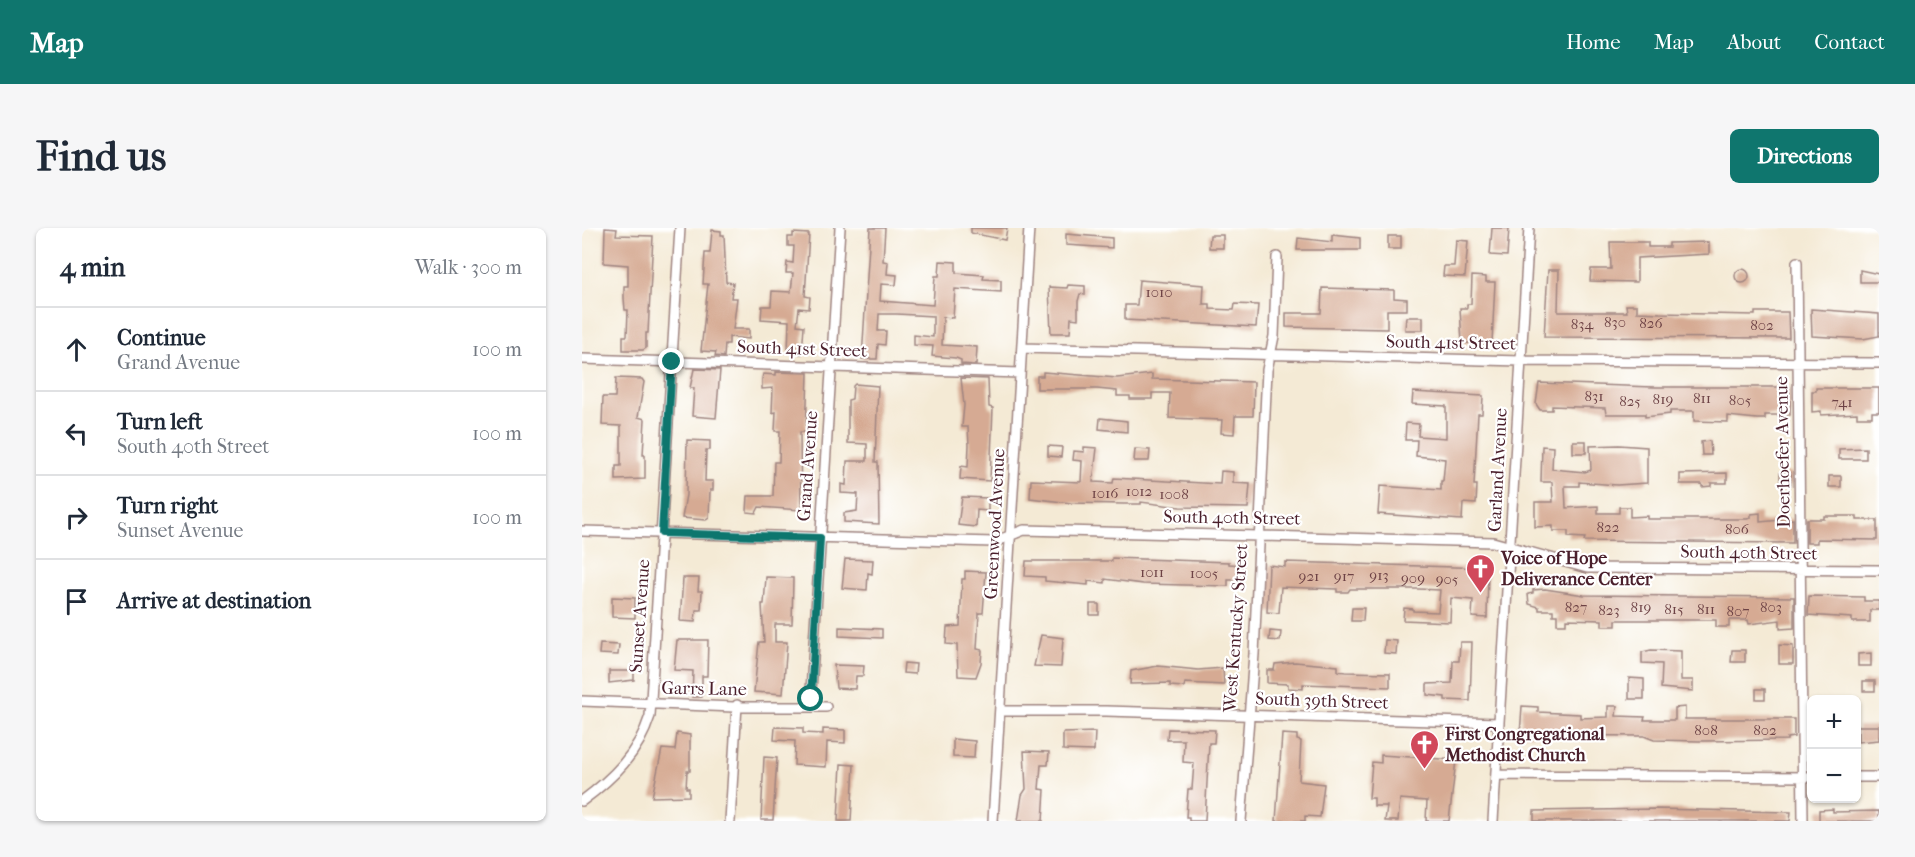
<!DOCTYPE html>
<meta charset="utf-8">
<style>
:root{--surface:#fff;--page:#f6f6f7;--text:#1f2937;--muted:#747a83;--line:#e0e1e3;--accent:#0f766e}
body{margin:0;font-family:"IM FELL French Canon",serif;background:var(--page);color:var(--text)}
.controls{position:absolute;right:18px;bottom:18px;display:grid;overflow:hidden;border-radius:9px;box-shadow:0 2px 4px #0004}
.controls button{width:54px;height:54px;display:grid;place-items:center;padding:0;border:0;border-bottom:2px solid var(--line);background:var(--surface);color:var(--text);font:30px sans-serif}
.stop{position:absolute;width:18px;height:18px;margin:-14px;border:4px solid #0f766e;border-radius:50%;background:#fff}
.stop.end{background:#0f766e;border-color:#fff;box-shadow:0 2px 6px #0008}
.list{margin:0;padding:0;list-style:none}
h2{display:flex;justify-content:space-between;align-items:center;height:78px;margin:0;padding:0 24px;font-size:26px}
h2 small{font-size:20px;font-weight:400;color:var(--muted)}
.list li{display:grid;grid-template-columns:39px 1fr auto;gap:18px;align-items:center;box-sizing:border-box;height:84px;padding:0 24px;border-top:2px solid var(--line)}
.list b{display:block;font-size:22px;white-space:nowrap}
.list p{margin:0;font-size:20px;white-space:nowrap;color:var(--muted)}
.list em{font-size:20px;font-style:normal;color:var(--muted)}
.icon{flex:none;width:33px;height:33px;fill:none;stroke:currentColor;stroke-width:2;stroke-linecap:round;stroke-linejoin:round}
.map{position:relative;flex:none;width:1297px;height:593px;overflow:hidden;border-radius:9px}
header{display:flex;align-items:center;gap:36px;box-sizing:border-box;height:84px;padding:0 30px;background:var(--accent);color:#fff}
header strong{font-size:28px}
nav{display:flex;gap:33px;margin-inline-start:auto;font-size:21px}
.intro{display:flex;align-items:center;justify-content:space-between;box-sizing:border-box;height:144px;padding:0 36px}
h1{margin:0;font-size:42px}
.button{padding:15px 27px;border-radius:9px;background:var(--accent);color:#fff;font-size:21px;font-weight:700}
main{display:flex;gap:36px;padding:0 36px}
aside{flex:1;background:var(--surface);border-radius:9px;box-shadow:0 2px 4px #0004}
.map>svg:first-child{display:block}
</style>
<header>
<strong>Map</strong>
<nav><a>Home</a><a>Map</a><a>About</a><a>Contact</a></nav>
</header>
<div class="intro"><h1>Find us</h1><a class="button">Directions</a></div>
<main>
<aside>
<h2>4 min<small>Walk · 300 m</small></h2>
<ul class="list">
<li><svg class="icon" aria-label="ahead" viewBox="0 0 24 24"><path d="M12 20V5M6 11l6-6 6 6"/></svg><div><b>Continue</b><p>Grand Avenue</p></div><em>100 m</em></li>
<li><svg class="icon" aria-label="left" viewBox="0 0 24 24"><path d="M17 20v-9H6M10 6l-5 5 5 5"/></svg><div><b>Turn left</b><p>South 40th Street</p></div><em>100 m</em></li>
<li><svg class="icon" aria-label="right" viewBox="0 0 24 24"><path d="M7 20v-9h11M14 6l5 5-5 5"/></svg><div><b>Turn right</b><p>Sunset Avenue</p></div><em>100 m</em></li>
<li><svg class="icon" aria-label="arrive" viewBox="0 0 24 24"><path d="M6 21V4h12l-3 4 3 4H6"/></svg><div><b>Arrive at destination</b></div></li>
</ul>
</aside>
<div class="map">
<svg width="1297" height="593" viewBox="0 0 1297 593">
<rect width="100%" height="100%" fill="#fff"/>
<filter id="ink" filterUnits="userSpaceOnUse"><feTurbulence type="fractalNoise" baseFrequency=".0167" numOctaves="2"/><feDisplacementMap in="SourceGraphic" scale="12" xChannelSelector="R" yChannelSelector="G"/><feConvolveMatrix kernelMatrix="1 2 1 2 8 2 1 2 1" color-interpolation-filters="sRGB"/></filter>
<filter id="wash" filterUnits="userSpaceOnUse"><feTurbulence type="fractalNoise" baseFrequency=".008" numOctaves="4" result="noise"/><feDisplacementMap in="SourceGraphic" scale="24" xChannelSelector="R" yChannelSelector="G"/><feGaussianBlur stdDeviation="1.35" result="paint"/><feColorMatrix in="noise" values="0 0 0 0 0 0 0 0 0 0 0 0 0 0 0 0 0 1.4 0 .05"/><feComposite in="paint" operator="in"/></filter>
<g filter="url(#wash)">
<rect width="100%" height="100%" fill="#f4ead5"/>
<g id="blocks">
<path fill="#d6aa93" d="M23,0L35,1L34,7L71,8L66,105H64V120L61,122H41V108H45L46,82H43L42,70V58H46V37L22,35Z
M288,0H303L301,33L306,34L305,46L315,47L314,57L299,56L298,73L351,77L353,48H357L358,33L374,34V45L402,47L401,51L419,52V64L373,61L371,90L361,89L360,117L395,119L394,137L379,136V132L374,130L350,128L351,118L332,117V107L351,109V88L315,86H297L296,103H304L303,117L296,116L295,131H280Z
M389,0H425L423,12L389,5Z
M910,0H927L925,28L908,27Z
M130,2L139,3V7H142L144,54L151,55L149,70H155L151,101H167V111L147,109V116H143L142,129L133,128L134,124L119,123L126,56H121L123,25H128Z
M211,5L227,6L223,68L228,69L227,81L217,80L215,97L222,98L220,126L206,125L207,93L179,91L180,78H189L190,63L209,64L211,45H204L205,34L211,35L212,18H206V9H211Z
M484,6L530,10V20L484,17Z
M628,7H641V20H627Z
M750,7L778,10V22H715L716,10L750,14Z
M806,8H819V21H806Z
M874,12L886,13L883,49L861,48L862,38H872Z
M1028,14H1066V19H1087V15L1127,14V26L1055,30V54L1008,53L1009,41H1029Z
M1153 48a7 7 0 1 1 14 0a7 7 0 1 1-14 0Z
M966,42H977L976,84H1045L1044,77H1055V84L1078,85L1173,87V84H1206L1207,110L962,109Z
M1278,42L1297,46V54H1278Z
M890,48L904,49V54H913L910,115H880L878,80H885V76H889Z
M557,52L622,57L621,76H628V81L652,82L653,76L676,77L674,99L543,92V77H555Z
M486,57L503,58V67L498,66L496,73V91L489,90L488,105H469L467,59L485,60Z
M740,60L812,62V70L825,71V82H805V101L704,99V85H739Z
M1229,81L1297,86V108L1281,111L1230,108Z
M824,89H841V102H823Z
M112,141L138,142L134,190L110,188L112,160H108Z
M194,144L226,145L224,204H218L219,282L177,279L174,285L165,284L166,268H191L192,234H197L198,203H193L194,184L190,185L191,160L180,161V151L181,146L194,147Z
M461,144L535,150L570,146V151L672,154L671,188H653L652,206L639,205L640,192L587,190L588,165H570V171H548V168H535V163L515,161H455V148H461Z
M34,150L60,151L62,154L56,189L63,191L61,227H63V251L34,252V238H39V198L20,197L21,169H33Z
M379,150L406,151L407,179L411,180L408,253L378,251L379,238L386,239L387,217L386,199H380L382,177Z
M957,155L1072,159H1208V187H1183V191H1175L1146,188V194L1112,193V183H1088V186L1063,189V186H1024L1023,180L970,178V182H958L954,176Z
M273,156L296,158L293,234H296L297,296L262,294V285L275,283L276,266L259,265V256L264,257L265,233H285V216L266,215V172L270,171L271,158Z
M1234,160H1297V184H1290V189H1275V185L1239,187V183L1230,184V163H1234Z
M831,164L901,168L900,186H896L892,257H895L894,276L881,275L880,292L796,286L798,258L859,262V253H861L863,231L834,228L835,212H823L824,195L837,196L836,208L864,210V178L830,176Z
M518,190L545,193V204L517,201Z
M105,212L128,213V222H124L123,253H131V262H128L127,290L124,292L100,290L104,267Z
M991,213H1004V225H991Z
M1128,213L1129,227H1120L1119,214Z
M1037,217L1065,219V255L1035,257L997,254V258H983L984,280L1016,278V285H1037V279H1048V289L1065,288V291H1165L1169,290V286L1178,285V294L1211,291V315L1002,313L1003,310L986,309V303H971V298L953,299V274H971L970,254H959L960,218L971,219L970,241L1003,244L1009,242L1008,218Z
M466,218L480,219L479,229L466,228Z
M502,219L515,220L511,254L531,255L532,250L638,256L639,243L651,244V255L668,256L666,280L598,279L559,274V276H542L489,275L448,270L449,252L499,254L500,233L491,232L492,223L502,224Z
M1284,220V231H1257V221Z
M553,221L568,222L567,233H552Z
M1145,245V255H1129V258L1120,259V256H1098V246Z
M1198,245H1209V257H1198Z
M1247,248H1259V259H1247Z
M380,269L406,270V283L395,282L394,299L376,297Z
M1242,288H1275V292H1295V312L1235,311V315H1225V291H1242Z
M530,330L647,334V336L661,337L660,352H646V358L561,356L523,351V355L506,353V357L463,353V349L443,348L444,333H530Z
M263,331L291,332L290,346L286,345L285,362L260,360Z
M703,334L906,340L905,390L890,389L891,372L869,370L868,394L821,392L822,380L831,381V383L856,384L858,362L837,361H768L766,364H755V361L699,359L697,385L685,384L687,337L703,339Z
M383,343L404,344L401,385H397L395,421L400,422L399,435L394,449L376,448L375,417L364,416L365,399L378,398L380,351H383Z
M184,349L211,350L210,396H193V414H205L201,466L172,464L177,414H182L180,376H182Z
M101,350H117L116,363H120L119,382H114L113,394L98,393Z
M963,361L1002,367L1212,369V400L1198,401V392L1167,396L1166,392H1147V399H1134V392H1034V398H1020V392L984,391V396H975V387H971V382H957V379L947,376L946,366L951,365V362Z
M1227,368L1282,369V373H1297V382H1288V394H1270V390L1226,387Z
M30,369L53,370V390L30,389Z
M508,376H517V387H508Z
M770,380H782L781,393H769Z
M257,399L300,401V410L257,408Z
M688,403L699,404L698,413L687,412Z
M459,407L481,410L479,439L452,438Z
M95,412H126L125,448H120V469H110L111,443L92,442Z
M803,412L815,413L814,426L802,425Z
M878,414H890L888,473L863,472V469L845,467V456L870,455L871,433H877Z
M18,416L37,417L36,427L17,426Z
M1197,417L1211,418V436H1197Z
M1069,422L1099,423V452H1111V463L1079,460L1080,436L1060,435V424Z
M1150,422H1163V434H1149Z
M1289,425V438H1276V426Z
M713,434L756,438V443L764,444L808,445V459L721,456V461L706,460V456L685,455V442H692L693,436Z
M322,435L334,436L333,446L321,445Z
M252,437L282,438L281,448H274L273,461L254,460Z
M576,438L616,442L641,440L642,457L603,455L602,459L588,458V455L548,456L549,443Z
M27,443H52V452L27,455Z
M1047,450L1062,451V471H1047Z
M1281,453H1293V463H1281Z
M1174,461H1183V471H1174Z
M940,478L956,479V484L998,486V490L1026,489V478H1035L1034,488L1063,489L1062,492H1093V480L1103,479V491H1212V509L1205,510V512L1118,513L1072,512L1062,508L938,507Z
M1276,498H1297V512L1276,514Z
M193,499L221,500V505L241,506V501L263,502V515L245,514L244,539L212,537L213,513L192,512Z
M586,501L633,502L632,515H627L623,593H607V589H604L606,561H610L612,535L601,534L602,512H585Z
M513,504L512,523L481,522V505Z
M95,505L108,507V543H105L104,560H107V568L70,569L80,521L93,522Z
M700,506L715,507V512L719,513L717,553L742,556L738,589L723,588V593H694Z
M371,511L393,513L392,530L371,529Z
M442,523L467,524L466,537H459L457,561L463,562L461,593H436L440,567L444,561Z
M799,527L874,532L867,593H844L845,573L818,571L816,593H803L805,578H792V570H787L790,534L799,535Z
M182,529L195,530L191,592H179Z
M259,536L272,537L269,593H256Z
M1073,581L1209,584L1208,593H952V583Z
M1251,581V584L1297,583V593H1237V582Z"/>
</g>
</g>
<g filter="url(#ink)">
<use href="#blocks" fill-opacity="0" stroke="#9f8480" stroke-width="1.5"/>
<g fill="none" stroke-linecap="round" stroke-linejoin="round">
<defs>
<path id="minor" d="M1215,34L1221,593
M440,120L939,133L1297,135
M0,131L438,145
M0,303L412,314L442,302L911,314L1005,340L1297,342
M0,473L152,479H244
M228,479L258,0
M418,483H524L917,495
M914,547L1230,549
M1274,549H1297
M0,573C31,550 56,526 68,488L98,0
M148,593L155,477
M411,593L447,0
M659,593L672,426L685,142L692,108L695,29
M911,593L947,0"/>
</defs>
<use href="#minor" stroke="#9f8480" stroke-width="12"/>
<use href="#minor" stroke="#fff" stroke-width="9"/>
</g>
</g>
<g fill="none" stroke-linecap="round" stroke-linejoin="round" filter="url(#ink)">
<path stroke="#0f766e" stroke-width="8" d="M90,134L80,305L238,310L229,471"/>
</g>
<defs>
<symbol id="church-pin" viewBox="-11 -11 22 30"><path d="M0 17L-7.5 6A9.5 9.5 0 1 1 7.5 6Z" fill="#d1495b" stroke="#fff"/><path d="M-1.2-6h2.4v3.5h3.3v2.4h-3.3V6h-2.4V-.1h-3.3v-2.4h3.3Z" fill="#fff"/></symbol>
</defs>
<g fill-rule="evenodd">
<use href="#church-pin" x="882" y="324" width="33" height="45"/>
<use href="#church-pin" x="826" y="500" width="33" height="45"/>
</g>
<g text-anchor="middle" dominant-baseline="central" stroke-width="4.5" stroke-linejoin="round" paint-order="stroke">
<g font-size="15" fill="#6d4245">
<text x="577" y="64">1010</text>
<text x="1033" y="94">830</text>
<text x="1069" y="95">826</text>
<text x="1000" y="96">834</text>
<text x="1180" y="97">802</text>
<text x="1012" y="168">831</text>
<text x="1120" y="170">811</text>
<text x="1081" y="171">819</text>
<text x="1158" y="172">805</text>
<text x="1048" y="173">825</text>
<text x="1260" y="174">741</text>
<text x="557" y="263">1012</text>
<text x="523" y="265">1016</text>
<text x="592" y="266">1008</text>
<text x="1026" y="299">822</text>
<text x="1155" y="301">806</text>
<text x="570" y="344">1011</text>
<text x="622" y="345">1005</text>
<text x="797" y="347">913</text>
<text x="727" y="348">921</text>
<text x="762" y="348">917</text>
<text x="831" y="350">909</text>
<text x="865" y="351">905</text>
<text x="994" y="379">827</text>
<text x="1059" y="379">819</text>
<text x="1189" y="379">803</text>
<text x="1092" y="381">815</text>
<text x="1124" y="381">811</text>
<text x="1027" y="382">823</text>
<text x="1156" y="383">807</text>
<text x="1124" y="502">808</text>
<text x="1183" y="502">802</text>
</g>
<g font-size="18" fill="#4a1f2b" stroke="#fff">
<text transform="translate(869 115) rotate(1)">South 41st Street</text>
<text transform="translate(220 121) rotate(2)">South 41st Street</text>
<text transform="translate(1201 224) rotate(-91)">Doerhoefer Avenue</text>
<text transform="translate(226 238) rotate(-86)">Grand Avenue</text>
<text transform="translate(916 242) rotate(-87)">Garland Avenue</text>
<text transform="translate(650 290) rotate(1)">South 40th Street</text>
<text transform="translate(413 296) rotate(-87)">Greenwood Avenue</text>
<text transform="translate(1167 325) rotate(1)">South 40th Street</text>
<text transform="translate(58 388) rotate(-86)">Sunset Avenue</text>
<text transform="translate(654 400) rotate(-86)">West Kentucky Street</text>
<text transform="translate(122 461) rotate(1)">Garrs Lane</text>
<text transform="translate(740 473) rotate(2)">South 39th Street</text>
</g>
<g font-size="18" font-weight="bold" fill="#4a1f2b" stroke="#fff" text-anchor="start">
<text x="919" y="330">Voice of Hope<tspan x="919" dy="21">Deliverance Center</tspan></text>
<text x="863" y="506">First Congregational<tspan x="863" dy="21">Methodist Church</tspan></text>
</g>
</g>
</svg>
<div class="controls">
<button>+</button>
<button>−</button>
</div>
<div class="stop" style="left:229px;top:471px"></div>
<div class="stop end" style="left:90px;top:134px"></div>
</div>
</main>
